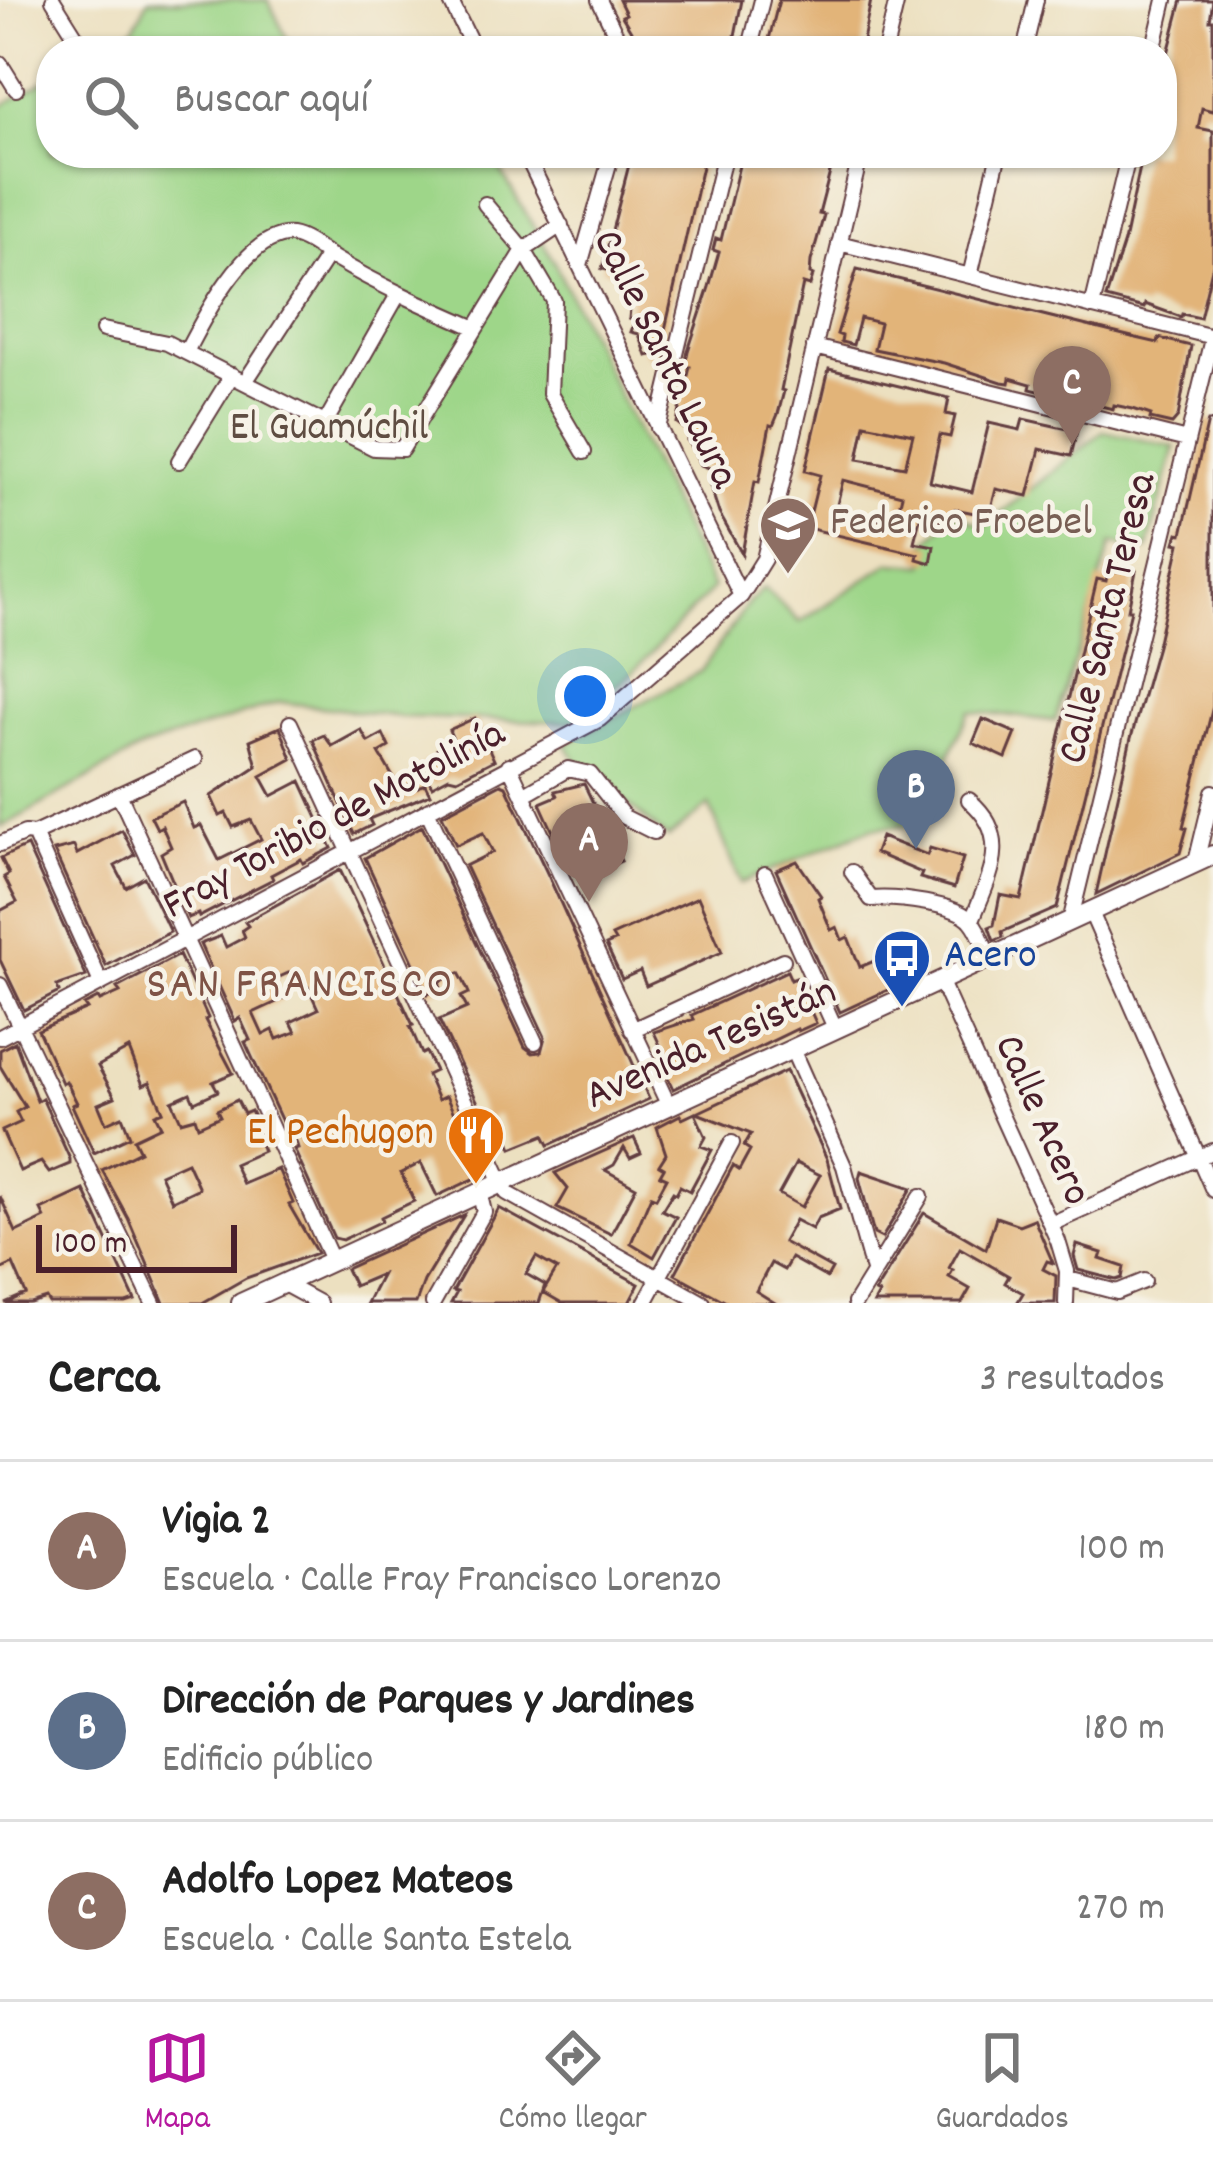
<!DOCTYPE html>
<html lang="es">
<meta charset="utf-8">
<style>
:root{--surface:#fff;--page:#f6f6f6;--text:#222;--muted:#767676;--line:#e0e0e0;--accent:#b5179e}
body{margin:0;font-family:Dekko,sans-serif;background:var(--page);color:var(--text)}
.scale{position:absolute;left:36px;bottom:30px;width:201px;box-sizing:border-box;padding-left:12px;border:6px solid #4a1f2b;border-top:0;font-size:33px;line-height:42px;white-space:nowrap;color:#4a1f2b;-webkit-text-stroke:9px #f7f3e8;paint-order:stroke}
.you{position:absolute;left:585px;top:696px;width:42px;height:42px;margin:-30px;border:9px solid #fff;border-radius:50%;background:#1a73e8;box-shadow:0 0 0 18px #1a73e833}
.badge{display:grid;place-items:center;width:78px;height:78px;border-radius:50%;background:var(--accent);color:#fff;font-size:39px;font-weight:700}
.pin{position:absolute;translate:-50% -99px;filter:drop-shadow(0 3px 6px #0008)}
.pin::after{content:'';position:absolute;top:63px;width:42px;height:36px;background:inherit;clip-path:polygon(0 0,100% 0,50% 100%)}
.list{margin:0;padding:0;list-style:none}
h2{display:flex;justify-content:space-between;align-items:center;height:156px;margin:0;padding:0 48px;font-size:51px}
h2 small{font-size:39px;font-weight:400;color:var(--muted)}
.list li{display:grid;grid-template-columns:78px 1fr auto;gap:36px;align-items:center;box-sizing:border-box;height:180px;padding:0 48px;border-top:3px solid var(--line)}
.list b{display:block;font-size:45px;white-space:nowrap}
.list p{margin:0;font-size:39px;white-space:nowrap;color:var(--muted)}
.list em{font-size:39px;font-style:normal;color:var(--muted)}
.icon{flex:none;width:66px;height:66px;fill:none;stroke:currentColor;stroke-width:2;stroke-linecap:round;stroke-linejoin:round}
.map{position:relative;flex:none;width:1213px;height:1303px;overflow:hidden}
.search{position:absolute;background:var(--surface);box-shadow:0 3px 9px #0004;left:36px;right:36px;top:36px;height:132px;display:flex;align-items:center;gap:30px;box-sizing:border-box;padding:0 42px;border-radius:48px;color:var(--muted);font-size:45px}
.sheet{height:696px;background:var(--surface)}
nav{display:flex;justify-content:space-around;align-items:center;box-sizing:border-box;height:168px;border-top:3px solid var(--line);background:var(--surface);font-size:33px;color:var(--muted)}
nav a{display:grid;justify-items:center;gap:6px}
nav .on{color:var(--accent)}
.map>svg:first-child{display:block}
</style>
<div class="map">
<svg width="1213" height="1303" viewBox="0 0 1213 1303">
<rect width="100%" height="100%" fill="#f7f3e8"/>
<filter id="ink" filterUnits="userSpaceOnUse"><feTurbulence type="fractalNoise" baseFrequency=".00833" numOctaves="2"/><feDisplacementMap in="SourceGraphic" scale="24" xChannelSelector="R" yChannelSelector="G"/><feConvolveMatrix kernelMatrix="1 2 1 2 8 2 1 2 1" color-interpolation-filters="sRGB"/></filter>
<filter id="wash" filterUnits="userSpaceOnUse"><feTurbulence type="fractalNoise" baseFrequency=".004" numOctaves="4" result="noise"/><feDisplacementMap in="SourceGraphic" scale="48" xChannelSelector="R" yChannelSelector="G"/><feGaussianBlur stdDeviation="2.7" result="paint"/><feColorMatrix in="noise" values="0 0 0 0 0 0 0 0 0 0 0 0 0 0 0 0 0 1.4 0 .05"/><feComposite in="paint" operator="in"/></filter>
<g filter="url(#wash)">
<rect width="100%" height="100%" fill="#ece0c0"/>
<path fill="#9ed689" stroke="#747a5a" stroke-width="3" d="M148,0H268L293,51H95L134,28Z
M51,77V153H475L494,159L553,260L713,588L633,672L570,722L402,717L280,702L142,748L0,828V107Z
M1103,431L1175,447L1147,550L1112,543L1055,721L970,711L917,824L871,828L741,883L709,805L668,838L581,766L565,744L701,671L747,605L764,588L800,622L890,563L925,565L926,543L954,513L985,526Z"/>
<g id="blocks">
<path fill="#e2b479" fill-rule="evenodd" d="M619,0H742L732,51H643L622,16L626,14Z
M779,0H871L861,51H766Z
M1182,0H1213L1210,20H1213V111L1202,108L1198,128L1213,131V264L1200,318L1182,314L1181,317L1145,304L1144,308L1106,298L1124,242L1143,153H1162V76Z
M632,153H705L664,334L658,354L647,356L639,334L631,332L635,320L629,319L633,276L602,269Z
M742,153L782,156V153H835L819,214L824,215L811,261L810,274L813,275L810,286L803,284L781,390L784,391L778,414L773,426L770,425L759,482L755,481L742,554L719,513L709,482L712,469L701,465L687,440L689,432L677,423L690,367L685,366L688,351L709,287L719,252L713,250L716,238L721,240Z
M857,269L1132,337L1158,343L1159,338L1191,346L1178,417L1172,424L1150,419L1151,415L1133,409L1114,405L1113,409L1030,389L1031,384L1010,378L1009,383L1002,382L944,363L874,349L880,323L860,318L853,345L841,342L842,336L837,334Z
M829,369L949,398L946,414L955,416L950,437L940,435L930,482L972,492L989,423L1020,430L1023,419L1077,431L1071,456L1040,449L1028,496L996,489L989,516L955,509L952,523L920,518L914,542L934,546L931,563L917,559L918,554L807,528L820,475L805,471ZM865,424L913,434L905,467L858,459ZM843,480L902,495L895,523L836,509Z
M1208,421H1213V706L1183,827L1187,828L1180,853L1096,894L1131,738L1157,646L1180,544L1175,543L1178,533L1182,534Z
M1118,567L1136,571L1128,610H1131L1057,908L1002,932L1003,937L994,941L989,927L994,925L1000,895L1021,899L1097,579L1106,581L1108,571L1117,572Z
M475,718L494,760L457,779L449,777L432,786L422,764L440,757L437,749L454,742L449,730Z
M983,719L1016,733L1006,758L973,743Z
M280,727L292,759L261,776L272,796L301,781L332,848L303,863L301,859L271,875L273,879L199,917L198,914L188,918L161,853L171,847L162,826L157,829L151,817L183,802L194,828L201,825L219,860L261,839L251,820L233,827L226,813L220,816L211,796L257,766L250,740Z
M361,730L368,742L383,734L389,747L379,753L400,789L409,785L412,790L425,784L430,794L369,819L372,825L354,834L313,740L324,735L332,746Z
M501,784L506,786L548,875L649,1099L549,1145L544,1135L512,1148L498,1114L486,1120L439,1020L467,1008L461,997L469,993L464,982L459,973L439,982L441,988L428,994L365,858L422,826L525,1047L533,1053L541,1052L545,1037L465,866L493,852L483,833L456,845L442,815Z
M584,784L621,861L581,879L576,869L571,871L540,803L557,796L555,791Z
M122,830L135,855L115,866L126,887L144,877L170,932L106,966L54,851L74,846L77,854Z
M881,837L927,855L930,848L963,858L954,888L920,878L922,873L875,853Z
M27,846L86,976L57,986L59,992L24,1010L0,960V911L17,902L4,877L9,874L1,858Z
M797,861L821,896L818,898L831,930L837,927L842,940L848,937L860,967L884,957L896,986L840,1012L776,870Z
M340,870L413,1025L410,1026L422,1054L426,1052L435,1071L427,1075L438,1100L446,1096L482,1175L437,1196L421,1163L401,1173L414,1201L381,1217L382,1221L342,1240L334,1238L294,1149L298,1148L290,1123L284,1126L245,1042L250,1040L240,1018L235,1021L200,944L221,936L226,947L245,937L242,930L248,926L245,922ZM295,970L303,990L308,987L318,1009L291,1022L296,1032L277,1039L273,1030L263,1035L253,1013L283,999L273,980Z
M698,897L722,952L646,986L640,971L622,979L606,945L615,941L612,936Z
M179,955L208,1018L205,1020L233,1073L213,1082L218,1091L194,1102L190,1093L172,1101L181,1121L195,1117L198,1126L220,1116L217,1110L237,1100L244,1114L251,1111L262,1135L257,1137L263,1151L234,1164L243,1184L278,1169L293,1203L289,1205L317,1253L246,1278L202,1303H164L128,1218L102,1170L140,1151L134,1139L161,1126L155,1114L163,1111L150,1082L143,1085L129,1049L98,1066L115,1097L98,1104L106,1123L122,1116L130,1136L94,1153L72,1105L77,1103L66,1081L62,1083L38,1030L87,1009L84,1005L98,998L100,1001L120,992L117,988ZM187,1162L199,1188L172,1201L160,1174Z
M787,971L791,980L796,978L816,1023L798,1031L797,1029L673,1089L659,1058L665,1056L654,1032L694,1019L692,1015Z
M15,1042L37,1101L42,1098L70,1159V1164L49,1173L41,1162L20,1171L2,1131L21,1122L16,1112L25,1107L0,1066V1050Z
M786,1071L827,1159L840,1209L818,1218L812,1229L795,1220L783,1242L832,1269L827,1278L791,1258L784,1270L771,1263L756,1291L775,1303H728L675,1274L733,1166L739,1170L750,1150L744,1146L751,1134L697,1113ZM796,1163L820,1175L802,1207L779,1194Z
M695,1113L706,1137L701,1146L712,1150L690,1191L680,1186L676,1194L673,1192L662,1210L676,1217L654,1257L631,1243L651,1196L656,1198L667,1178L660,1175L664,1168L659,1165L666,1154L657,1127L680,1115L682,1119Z
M634,1138L641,1153L630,1158L624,1148L614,1165L605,1170L636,1187L611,1234L557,1208L568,1189L555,1173Z
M861,1171L912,1188L882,1238L874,1234L859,1178Z
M84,1190L135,1300L126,1303H49L46,1298L30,1303H5L26,1294L13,1264L0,1270V1196L16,1232L45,1218L41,1210Z
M499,1208L639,1284L629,1303H562L543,1292L557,1269L536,1257L526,1274L545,1285L539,1303H451L457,1292L453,1291Z
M924,1213L986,1249L996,1217L1019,1225L1034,1219L1053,1263L1047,1261L1043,1269L1056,1276L1055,1303H1017L1023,1293L1005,1283L1009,1276L960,1248L949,1268L953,1270L949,1277L970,1289L962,1303H874L879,1294L875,1292Z
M464,1215L424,1281L416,1303H367L382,1274L354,1286L346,1269Z
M1077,1245L1102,1253L1100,1259L1124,1267L1122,1278L1116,1280L1078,1270L1074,1256Z"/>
</g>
</g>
<g filter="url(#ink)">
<use href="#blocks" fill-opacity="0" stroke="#623c41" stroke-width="3"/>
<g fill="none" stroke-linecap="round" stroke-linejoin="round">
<defs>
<path id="minor" d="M53,0L85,51
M450,0L475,51
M599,0L624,51
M749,51L762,0
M885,51L897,0
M1024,51L1036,0
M1153,51L1165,0
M0,63L16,89
M525,153L741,596
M485,204L524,250L554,301L550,394L584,452
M839,243L1213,337
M580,265L612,153
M970,276L999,153
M1092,307L1129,153
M103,330L167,343L374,448L402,449L524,250L561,225
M814,347L1187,440
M186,352C204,317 243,241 285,235C301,233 321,251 335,259C380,286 428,307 476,328
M245,382L328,255
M325,423L399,293
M658,428L725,153
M179,461L232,375
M290,723L507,1193L703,1303
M509,765L668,1104
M119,794L332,1260
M523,795L568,769L590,774L624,817L654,832
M969,800C1013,837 990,875 972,920
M427,810L535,1042
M34,834L101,983
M0,844L25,833L34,834L195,759
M1196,862L1213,792
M852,872L871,899C894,897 958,903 972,922C980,931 983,946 990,957
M765,874L836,1030
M1090,910L1213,1190
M1071,918L1213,335
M940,980L1058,1241L1067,1271L1066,1303
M0,985L153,1303
M632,1030L783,960
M0,1037L600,719L741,596L764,559L861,153
M792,1049L844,1166L873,1271
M1051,1224L1213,1151
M1068,1279L1117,1292L1144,1281
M284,1284L319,1303
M433,1303L484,1212L479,1191
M645,1303L732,1143
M855,1303L921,1196"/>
<path id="major" d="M241,1303L1213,855"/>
</defs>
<use href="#minor" stroke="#623c41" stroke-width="18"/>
<use href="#major" stroke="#623c41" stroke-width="22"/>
<use href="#minor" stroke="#fff" stroke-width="14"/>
<use href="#major" stroke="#fff" stroke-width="18"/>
</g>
</g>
<defs>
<symbol id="school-pin" viewBox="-11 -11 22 30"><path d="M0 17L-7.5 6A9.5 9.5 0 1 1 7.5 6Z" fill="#8d6e63" stroke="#f7f3e8"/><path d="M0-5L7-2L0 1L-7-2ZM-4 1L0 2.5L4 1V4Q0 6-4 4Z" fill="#fff"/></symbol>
<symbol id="bus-pin" viewBox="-11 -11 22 30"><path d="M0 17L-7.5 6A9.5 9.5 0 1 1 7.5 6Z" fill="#1a4fb4" stroke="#f7f3e8"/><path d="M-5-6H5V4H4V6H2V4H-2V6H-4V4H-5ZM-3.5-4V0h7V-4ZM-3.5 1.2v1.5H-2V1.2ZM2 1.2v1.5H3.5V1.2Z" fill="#fff"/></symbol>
<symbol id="restaurant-pin" viewBox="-11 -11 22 30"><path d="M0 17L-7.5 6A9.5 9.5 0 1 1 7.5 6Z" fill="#e8710a" stroke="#f7f3e8"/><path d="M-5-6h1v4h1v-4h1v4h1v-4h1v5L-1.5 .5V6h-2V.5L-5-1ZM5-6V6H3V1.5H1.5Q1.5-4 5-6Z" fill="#fff"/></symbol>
</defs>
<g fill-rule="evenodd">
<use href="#school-pin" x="755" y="492" width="66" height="90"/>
<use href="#bus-pin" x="869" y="925" width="66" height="90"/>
<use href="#restaurant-pin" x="443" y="1102" width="66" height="90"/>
</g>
<g text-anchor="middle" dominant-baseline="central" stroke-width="9" stroke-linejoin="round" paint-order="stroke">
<g font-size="42" fill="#4a1f2b" stroke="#f7f3e8">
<text transform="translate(663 360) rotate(64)">Calle Santa Laura</text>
<text transform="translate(1110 619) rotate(-76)">Calle Santa Teresa</text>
<text transform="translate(335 822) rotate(-28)">Fray Toribio de Motolinía</text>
<text transform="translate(712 1046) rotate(-24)">Avenida Tesistán</text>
<text transform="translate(1040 1121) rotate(66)">Calle Acero</text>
</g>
<g font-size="42" fill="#5f4d42" stroke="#f7f3e8">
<text x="329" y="430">El Guamúchil</text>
</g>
<g font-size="42" fill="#785e54" stroke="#f7f3e8" text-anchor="start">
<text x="830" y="525">Federico Froebel</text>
</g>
<g font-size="42" fill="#164399" stroke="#f7f3e8" text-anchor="start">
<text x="944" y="958">Acero</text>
</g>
<g font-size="42" fill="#c56008" stroke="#f7f3e8" text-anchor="end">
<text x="434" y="1135">El Pechugon</text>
</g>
<g font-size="45" letter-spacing="3" fill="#7f5346" stroke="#f7f3e8">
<text x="301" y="987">SAN FRANCISCO</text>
</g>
</g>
</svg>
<div class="scale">100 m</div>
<div class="you"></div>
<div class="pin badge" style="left:589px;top:902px;background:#8d6e63">A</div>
<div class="pin badge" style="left:916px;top:849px;background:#5c6f8a">B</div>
<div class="pin badge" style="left:1072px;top:445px;background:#8d6e63">C</div>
<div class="search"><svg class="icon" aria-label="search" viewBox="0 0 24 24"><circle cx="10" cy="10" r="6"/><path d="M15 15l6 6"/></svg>Buscar aquí</div>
</div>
<section class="sheet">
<h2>Cerca<small>3 resultados</small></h2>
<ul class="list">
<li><span class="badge" style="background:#8d6e63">A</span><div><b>Vigia 2</b><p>Escuela · Calle Fray Francisco Lorenzo</p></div><em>100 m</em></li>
<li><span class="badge" style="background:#5c6f8a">B</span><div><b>Dirección de Parques y Jardines</b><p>Edificio público</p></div><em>180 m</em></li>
<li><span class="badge" style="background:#8d6e63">C</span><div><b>Adolfo Lopez Mateos</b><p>Escuela · Calle Santa Estela</p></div><em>270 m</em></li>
</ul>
</section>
<nav>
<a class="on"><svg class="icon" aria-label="map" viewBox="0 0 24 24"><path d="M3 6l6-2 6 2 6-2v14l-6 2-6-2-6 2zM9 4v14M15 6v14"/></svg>Mapa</a>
<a><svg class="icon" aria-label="directions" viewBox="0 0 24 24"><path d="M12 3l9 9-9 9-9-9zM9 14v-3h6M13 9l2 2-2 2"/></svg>Cómo llegar</a>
<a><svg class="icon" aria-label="saved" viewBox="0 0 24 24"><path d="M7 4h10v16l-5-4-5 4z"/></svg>Guardados</a>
</nav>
